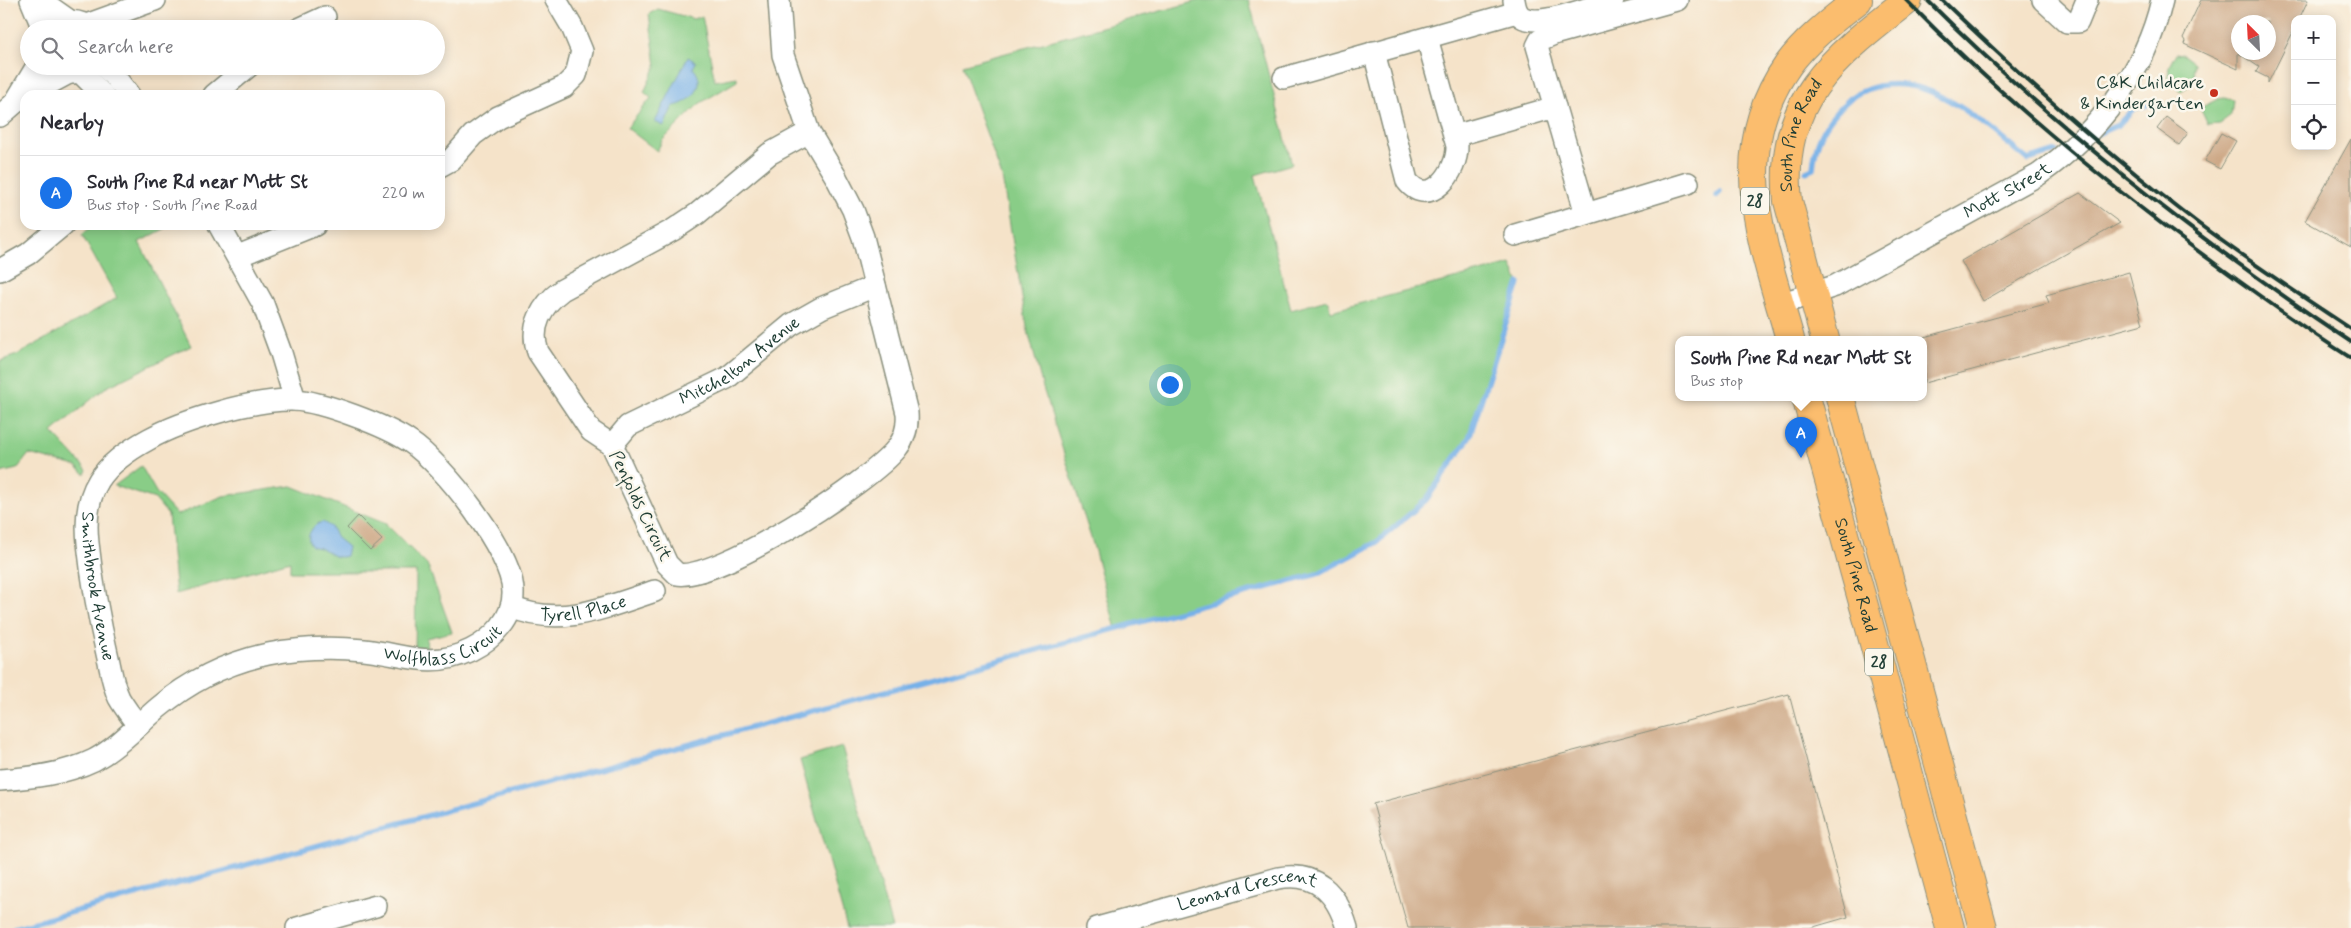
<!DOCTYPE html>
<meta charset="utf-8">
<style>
:root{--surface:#fff;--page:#f2f2f3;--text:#2b2b33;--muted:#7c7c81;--line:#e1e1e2;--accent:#1a73e8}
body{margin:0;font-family:Mynerve,sans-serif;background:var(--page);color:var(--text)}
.controls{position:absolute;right:15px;top:15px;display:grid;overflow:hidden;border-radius:10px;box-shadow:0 2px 12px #0003}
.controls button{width:45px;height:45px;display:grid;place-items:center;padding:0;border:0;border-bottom:1px solid var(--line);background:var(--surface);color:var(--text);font:25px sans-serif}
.compass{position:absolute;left:2231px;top:15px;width:45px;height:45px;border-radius:50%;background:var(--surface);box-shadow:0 2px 12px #0003;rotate:336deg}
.you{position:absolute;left:1169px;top:384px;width:18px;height:18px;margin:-12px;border:4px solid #fff;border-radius:50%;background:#1a73e8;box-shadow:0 0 0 8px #1a73e833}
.badge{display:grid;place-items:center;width:32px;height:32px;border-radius:50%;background:var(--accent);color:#fff;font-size:16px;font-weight:700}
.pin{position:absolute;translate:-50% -41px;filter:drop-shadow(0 1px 2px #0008)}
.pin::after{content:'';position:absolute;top:26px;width:18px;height:15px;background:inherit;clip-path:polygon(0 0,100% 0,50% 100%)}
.popup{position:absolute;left:1675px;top:336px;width:252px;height:65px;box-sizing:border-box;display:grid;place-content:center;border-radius:10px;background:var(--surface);filter:drop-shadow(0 1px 4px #0005);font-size:16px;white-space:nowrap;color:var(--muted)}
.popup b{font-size:19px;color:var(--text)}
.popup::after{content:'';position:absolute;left:50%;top:100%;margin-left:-10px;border:10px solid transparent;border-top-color:var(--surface)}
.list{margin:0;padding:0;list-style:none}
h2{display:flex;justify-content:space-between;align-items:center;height:65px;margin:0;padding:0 20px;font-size:21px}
h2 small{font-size:16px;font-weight:400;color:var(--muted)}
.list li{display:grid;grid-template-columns:32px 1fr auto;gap:15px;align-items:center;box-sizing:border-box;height:75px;padding:0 20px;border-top:1px solid var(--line)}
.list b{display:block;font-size:19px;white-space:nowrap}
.list p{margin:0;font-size:16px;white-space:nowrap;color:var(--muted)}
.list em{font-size:16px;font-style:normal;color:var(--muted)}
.icon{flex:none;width:28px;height:28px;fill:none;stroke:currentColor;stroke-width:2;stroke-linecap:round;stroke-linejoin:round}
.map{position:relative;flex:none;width:2351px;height:928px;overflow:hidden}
.search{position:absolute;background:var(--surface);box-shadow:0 2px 12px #0003;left:20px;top:20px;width:425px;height:55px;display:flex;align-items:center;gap:12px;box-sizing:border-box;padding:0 18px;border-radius:28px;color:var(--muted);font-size:19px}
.panel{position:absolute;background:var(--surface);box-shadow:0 2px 12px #0003;left:20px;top:90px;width:425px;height:140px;border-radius:15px}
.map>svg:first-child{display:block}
</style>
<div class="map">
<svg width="2351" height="928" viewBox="0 0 2351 928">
<rect width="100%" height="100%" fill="#fbf7ec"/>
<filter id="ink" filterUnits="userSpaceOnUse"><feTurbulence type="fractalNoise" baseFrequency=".02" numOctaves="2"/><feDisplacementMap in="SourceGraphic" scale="10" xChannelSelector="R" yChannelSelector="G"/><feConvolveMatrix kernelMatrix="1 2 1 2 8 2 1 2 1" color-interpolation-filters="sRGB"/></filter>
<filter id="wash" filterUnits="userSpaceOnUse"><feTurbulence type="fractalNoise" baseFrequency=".0096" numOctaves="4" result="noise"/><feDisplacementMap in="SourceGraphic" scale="20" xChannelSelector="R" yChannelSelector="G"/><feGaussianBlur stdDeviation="1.12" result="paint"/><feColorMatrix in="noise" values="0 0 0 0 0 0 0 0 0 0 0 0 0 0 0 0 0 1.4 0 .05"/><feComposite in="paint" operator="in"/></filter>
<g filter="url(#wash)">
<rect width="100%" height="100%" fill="#f5e3c9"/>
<path fill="#89cd87" stroke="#54855e" d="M1201,0H1249L1292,164L1255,175L1291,310L1327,300L1331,311L1511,264L1519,283L1469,438L1426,500L1377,542L1320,573L1116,629L1093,544L1043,388L1027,327L1002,177L962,65Z
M658,9L694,19L702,16L715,81L737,77V81L699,104L662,141L657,151L627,128L651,98L644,92L656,66L649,14Z
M2176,53L2182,54L2194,63L2193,70L2195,78L2193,83L2181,91L2168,79L2169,66Z
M2224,98L2233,100L2231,115L2219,124L2208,125L2200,108L2218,99Z
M93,225H172L139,242L191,346L105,388L52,432L87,470L85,474L76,466L29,454L17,469L0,473V361L17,355L117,298L82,235Z
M141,466L156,492L177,515L223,496L292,486L386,524L428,566L452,632L426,638L428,660H415L416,572H290V561L176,594L168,515L155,499L114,486Z
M842,747L892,928H847L800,760Z"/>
<path fill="#77b1e8" stroke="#4b778e" d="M688,57L696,62L693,68C709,85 690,104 673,106L664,126L655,122Z
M323,522L331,527L338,539L348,547L346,556C334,560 330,552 320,548C318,548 314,547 312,546C303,537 314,523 323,522Z"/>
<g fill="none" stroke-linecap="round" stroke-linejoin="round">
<path stroke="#77b1e8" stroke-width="5.5" d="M2097,134L2118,125L2133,109L2150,104
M1806,172L1813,169C1815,142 1824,124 1843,105C1853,94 1865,89 1879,86C1937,75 1987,128 2028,160L2056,151
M1716,196L1720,192
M14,928L1317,574L1377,542L1426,500L1469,438L1519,283"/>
</g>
<g id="blocks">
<path fill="#cda886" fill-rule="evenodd" d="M2201,0H2308L2299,19H2295V28L2268,83V78L2256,72L2259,67L2238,53V69L2184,44L2185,41L2183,38ZM2238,22H2268V52H2238Z
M2166,117L2188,133L2179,145L2157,129Z
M2221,133L2236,141L2220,169L2205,161Z
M2351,139V247L2305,221Z
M2080,193L2120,223L1983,301L1961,261Z
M2129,272L2143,324L1924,383V337L2049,303L2046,295Z
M358,516L382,540L370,551L347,528Z
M1789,694L1848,917L1810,928H1408L1373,804Z"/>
</g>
</g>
<g filter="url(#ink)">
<use href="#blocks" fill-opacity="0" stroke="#8a907e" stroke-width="1"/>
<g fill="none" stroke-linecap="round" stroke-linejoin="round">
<defs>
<g id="minor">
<path d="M31,0L43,29"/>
<path d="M40,0L70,21"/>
<path d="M779,0L783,55L809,132L836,177L853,210L863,237L907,413C908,426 906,437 897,448C871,482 716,582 677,574L667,564L612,445L591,431L538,352C529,327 542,305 562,290L673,230L697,214L769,154L809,132"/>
<path d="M1514,0C1515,7 1516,13 1522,17C1540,28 1593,6 1613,0"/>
<path d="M1677,0L1554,34L1540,40L1537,46L1586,214L1688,183"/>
<path d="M2043,0L2067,22H2078L2087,0"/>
<path d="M86,25L155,0"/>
<path d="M54,29C66,19 79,19 91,29"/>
<path d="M299,29L325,17"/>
<path d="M1374,52L1407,181C1430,210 1458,171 1457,146L1427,38"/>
<path d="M103,66L115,77L129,95"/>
<path d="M56,68C67,75 80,75 90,66"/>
<path d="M80,72L103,95"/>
<path d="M1284,78L1517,12"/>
<path d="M28,95L69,73"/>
<path d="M214,95L249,66"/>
<path d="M16,101L37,66"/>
<path d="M0,116L16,102L25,97"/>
<path d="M1454,136L1555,107"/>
<path d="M440,166L451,160L473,135L498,117L564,87L576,75L582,51L572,27L556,0"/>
<path d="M219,225L263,304L281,353L295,400"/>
<path d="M1515,235L1586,214"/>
<path d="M238,256L315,225"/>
<path d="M0,270L28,254L63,225"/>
<path id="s1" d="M1780,304L1835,286L2038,175C2098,133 2146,71 2162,0"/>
<path id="s2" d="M612,445L628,426L727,378L791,325L821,308L875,286"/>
<path id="s3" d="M511,607C561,628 607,607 655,591"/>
<path id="s4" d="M0,780C31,778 65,774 94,760C118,747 137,726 158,708C190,681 226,663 268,654C299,648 332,647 364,650C404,654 430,670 471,650C493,639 514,618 513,592C513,552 442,463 410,442C387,426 321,401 294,400C254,399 183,420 149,439C103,464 82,489 88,543C92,581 99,620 108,658C111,671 113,686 119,698C124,707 132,717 138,726"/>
<path d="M297,928L376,906"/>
<path id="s5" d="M1097,928L1278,878C1316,871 1337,893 1347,928"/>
</g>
<g id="highway">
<path d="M1790,339C1764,246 1725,154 1788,65C1806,40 1834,19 1858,0"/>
<path id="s6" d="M1825,339L1788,201C1777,99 1836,56 1908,0"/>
<path id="s7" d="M1806,397L1867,617L1950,928"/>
<path d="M1840,397L1983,928"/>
</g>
</defs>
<use href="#minor" stroke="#8a907e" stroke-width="24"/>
<use href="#highway" stroke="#8a907e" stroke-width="30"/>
<use href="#minor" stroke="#fff" stroke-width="21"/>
<use href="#highway" stroke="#fbbd6e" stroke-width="28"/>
<path stroke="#1f3d34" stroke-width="4" d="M1906,0C2001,97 2107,185 2217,265C2261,297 2305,329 2351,358
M1927,0C2057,129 2199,241 2351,342
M1942,0C2024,79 2108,155 2199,224C2248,261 2300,295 2351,329"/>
</g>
</g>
<circle fill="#c8321e" stroke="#fbf7ec" stroke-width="2" cx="2214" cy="93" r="5"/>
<g text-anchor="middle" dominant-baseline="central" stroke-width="5" stroke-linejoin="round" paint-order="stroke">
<g fill="#fbf7ec" stroke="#61756b" stroke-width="1">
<rect x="1741" y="187.5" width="28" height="27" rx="4"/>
<rect x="1865" y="648.5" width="28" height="27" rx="4"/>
</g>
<g font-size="16" font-weight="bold" fill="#1f3d34">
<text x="1755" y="201">28</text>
<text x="1879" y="662">28</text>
</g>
<g font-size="18" fill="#1f3d34" stroke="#fbf7ec" text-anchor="end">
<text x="2204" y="83">C&amp;K Childcare<tspan x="2204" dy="21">&amp; Kindergarten</tspan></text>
</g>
<g font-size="18" fill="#1f3d34" stroke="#fbf7ec">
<text stroke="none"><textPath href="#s6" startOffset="211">South Pine Road</textPath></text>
<text stroke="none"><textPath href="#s1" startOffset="255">Mott Street</textPath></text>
<text stroke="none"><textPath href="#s2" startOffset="155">Mitchelton Avenue</textPath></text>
<text transform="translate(640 506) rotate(64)">Penfolds Circuit</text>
<text stroke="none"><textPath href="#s7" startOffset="185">South Pine Road</textPath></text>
<text stroke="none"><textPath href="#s4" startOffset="1220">Smithbrook Avenue</textPath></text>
<text stroke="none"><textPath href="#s3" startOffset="74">Tyrell Place</textPath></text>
<text stroke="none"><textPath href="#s4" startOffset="482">Wolfblass Circuit</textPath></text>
<text stroke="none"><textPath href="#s5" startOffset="156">Leonard Crescent</textPath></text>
</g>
</g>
</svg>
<div class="controls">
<button>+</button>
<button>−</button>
<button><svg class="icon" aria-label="locate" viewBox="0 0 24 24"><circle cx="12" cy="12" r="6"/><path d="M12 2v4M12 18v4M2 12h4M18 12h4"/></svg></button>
</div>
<svg class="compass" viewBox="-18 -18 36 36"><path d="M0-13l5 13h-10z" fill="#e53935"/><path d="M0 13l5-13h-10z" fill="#7c7c81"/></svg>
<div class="you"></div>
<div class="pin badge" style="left:1801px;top:458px">A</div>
<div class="popup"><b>South Pine Rd near Mott St</b>Bus stop</div>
<div class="search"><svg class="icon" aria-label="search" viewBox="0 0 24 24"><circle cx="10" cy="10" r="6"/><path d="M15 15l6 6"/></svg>Search here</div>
<section class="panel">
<h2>Nearby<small></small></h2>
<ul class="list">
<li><span class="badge">A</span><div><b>South Pine Rd near Mott St</b><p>Bus stop · South Pine Road</p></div><em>220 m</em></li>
</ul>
</section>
</div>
